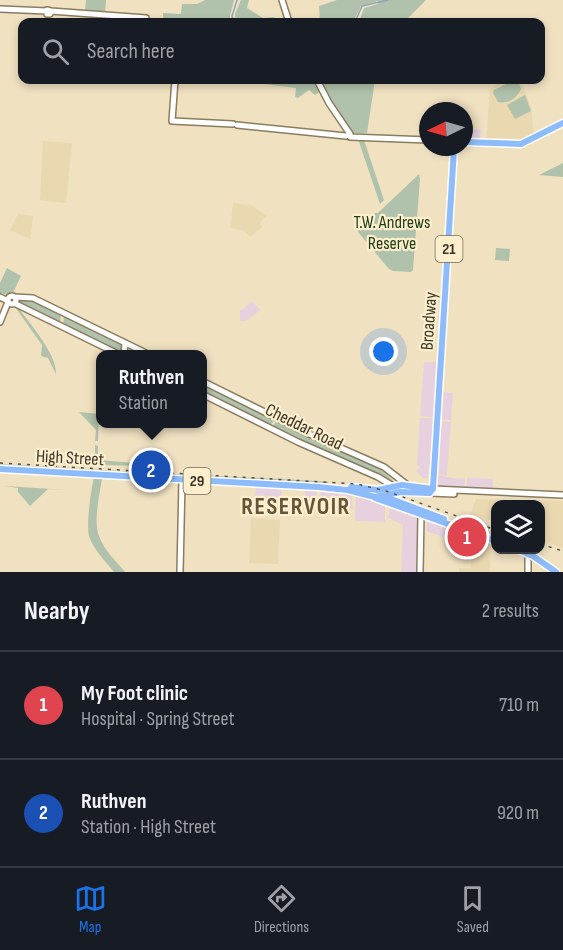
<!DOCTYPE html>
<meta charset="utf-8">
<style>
:root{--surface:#171b24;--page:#242831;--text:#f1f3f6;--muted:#9ea1a6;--line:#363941;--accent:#1a73e8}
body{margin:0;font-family:"Sofia Sans Condensed",sans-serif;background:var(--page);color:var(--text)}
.controls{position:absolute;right:18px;bottom:18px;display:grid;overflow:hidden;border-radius:12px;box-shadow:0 3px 9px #0003}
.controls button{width:54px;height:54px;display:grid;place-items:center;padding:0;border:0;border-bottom:2px solid var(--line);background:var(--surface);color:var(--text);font:30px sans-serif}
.compass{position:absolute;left:419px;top:102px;width:54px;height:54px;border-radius:50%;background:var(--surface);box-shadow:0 3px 9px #0003;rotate:265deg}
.you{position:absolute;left:384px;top:352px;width:21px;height:21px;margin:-15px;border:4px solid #fff;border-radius:50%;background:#1a73e8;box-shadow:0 0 0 9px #1a73e833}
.badge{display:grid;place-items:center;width:39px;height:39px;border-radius:50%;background:var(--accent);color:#fff;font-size:20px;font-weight:700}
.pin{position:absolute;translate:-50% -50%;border:3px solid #fff;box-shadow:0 2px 6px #0006}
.popup{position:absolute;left:96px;top:350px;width:111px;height:78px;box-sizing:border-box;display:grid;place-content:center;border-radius:12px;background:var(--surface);filter:drop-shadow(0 2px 4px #0005);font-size:20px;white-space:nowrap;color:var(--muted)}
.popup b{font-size:22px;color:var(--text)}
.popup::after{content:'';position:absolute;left:50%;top:100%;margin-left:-12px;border:12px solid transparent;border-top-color:var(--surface)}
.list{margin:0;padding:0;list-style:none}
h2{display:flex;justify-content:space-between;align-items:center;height:78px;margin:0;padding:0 24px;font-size:26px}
h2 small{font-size:20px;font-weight:400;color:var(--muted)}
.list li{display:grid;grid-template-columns:39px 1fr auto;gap:18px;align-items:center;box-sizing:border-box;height:108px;padding:0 24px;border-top:2px solid var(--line)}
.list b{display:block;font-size:22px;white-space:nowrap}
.list p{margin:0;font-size:20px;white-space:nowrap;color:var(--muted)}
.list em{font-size:20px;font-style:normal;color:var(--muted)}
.icon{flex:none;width:33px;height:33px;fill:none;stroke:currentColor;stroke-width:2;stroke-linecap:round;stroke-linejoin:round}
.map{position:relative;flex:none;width:563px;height:572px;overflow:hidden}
.search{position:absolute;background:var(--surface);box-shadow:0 3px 9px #0003;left:18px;right:18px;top:18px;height:66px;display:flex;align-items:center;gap:15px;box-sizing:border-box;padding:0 21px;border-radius:12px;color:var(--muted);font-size:22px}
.sheet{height:294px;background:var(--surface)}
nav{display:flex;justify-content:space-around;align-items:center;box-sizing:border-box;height:84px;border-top:2px solid var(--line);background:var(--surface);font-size:16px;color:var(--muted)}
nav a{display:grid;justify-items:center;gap:3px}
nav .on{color:var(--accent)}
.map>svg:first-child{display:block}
</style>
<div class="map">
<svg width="563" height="572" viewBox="0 0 563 572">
<rect width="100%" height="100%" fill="#f0e1c1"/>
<path fill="#e8d1df" d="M470,129L481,130L480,141L464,140V131H469Z
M252,301L260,310L246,321H240V310H242Z
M424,362H436L434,417L420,416Z
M441,392L453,393L451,420L439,419Z
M420,418H434L428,478H423L416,471L420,467L417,465Z
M439,421L451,422L447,476L435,473Z
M435,474L452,478L465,479L464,491L450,490L434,485Z
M467,478L493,479V490L466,491Z
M256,487L282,488L281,501L255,500Z
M305,488L317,489L316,503L305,502Z
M321,489L343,491L351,494L353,509L341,504L320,501Z
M356,495L385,506V522L355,521Z
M390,508L419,518L418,572H401L403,525L388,518Z
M427,519L457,530L456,541L426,531Z"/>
<path fill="#ead8b1" d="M503,80H521L531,107L534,136L523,141H486L490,89Z
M43,141L72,143L66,203L40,200Z
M233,203L253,206L266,216L260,222L262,227L250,237L243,230L230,228Z
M18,214L33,216L30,239L10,230Z
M476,499L563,501V548L541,540L540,505H496L495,522L471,513Z
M251,518L280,520L278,564L249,563Z
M475,537L491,543L490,572H459V568H471L470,549Z"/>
<path fill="#b0c2ab" d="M86,0H106L105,14L85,12Z
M205,0H234L230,16L231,22H163V13L181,14L182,4H197Z
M241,0H249L247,8L263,18L274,17L277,22H236L235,14Z
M337,0H426L404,22H359L364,8L378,4V1L361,6L353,22H320L319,6Z
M249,80H315L321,91L315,95L309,90L298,98L295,97L296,88L249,82Z
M320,80H375L367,133H352L331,103Z
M512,81L519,83L521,89C517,98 509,104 498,102L493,93L494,90Z
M525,95L531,111L515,119L507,105Z
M358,139L364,140L384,200L380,204Z
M563,163V177L539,175Z
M419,174L420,179L413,270L411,272L393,271L389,269L358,232L359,228L375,213H378Z
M496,248L510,249L509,261L495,260Z
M7,268L21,276L13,293L9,295L0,293V283Z
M26,297L61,313L60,324L16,301V298Z
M15,307L20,310C31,325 57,355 56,374L48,358L41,356L42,345Z
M64,315L123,343V354L63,325Z
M202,382L275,420L269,426L202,393Z
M79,412L99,414L98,441H95L96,430Z
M277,420C303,432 383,461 395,484L272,427Z
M95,445L98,446V460L136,463V466L50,463L55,460L95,459Z
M0,464L137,472V473L133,475L0,467Z
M157,473L317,481L329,482L327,484H305L158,477Z
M94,477L102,478C100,493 93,522 99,536C104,550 116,561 125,572H114C106,562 93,549 89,536C86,522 91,492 94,477Z
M5,486L68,490L48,489L30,506L18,492V488Z"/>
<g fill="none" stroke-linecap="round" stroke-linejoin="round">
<path stroke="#8da6bc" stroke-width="1.5" d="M234,22L232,16L237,0
M355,22L362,6L388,0"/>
<defs>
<path id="secondary" d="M282,0L289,22
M0,9L47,11
M47,10L51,11L50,14H47Z
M51,11L146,18V22
M175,80L172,121L233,124
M317,80L329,103L350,134
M237,125L346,136
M350,137L428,140
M8 300a4 4 0 1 1 8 0a4 4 0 1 1-8 0Z
M0,297L8,301
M14,297L33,298L148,354
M14,303L118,354
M0,322L8,302
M124,354L125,343
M202,381L307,433L384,467L406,484
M202,394L298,442L378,477L393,486
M433,489L563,495
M430,493L454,494
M180,572L182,480
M420,572L421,514
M528,572V553"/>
<path id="primary" d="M464,142L521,144L563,123
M445,147L450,151L455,147
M0,469L318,487L347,490L375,497L400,492L430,493L433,488L454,149
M351,487L378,490L402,485L433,489
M386,497L444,519
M375,498L496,541
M519,550L533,556L556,572"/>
</defs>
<use href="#secondary" stroke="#8a7d5f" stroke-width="8"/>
<use href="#primary" stroke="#fff" stroke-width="9"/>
<use href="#secondary" stroke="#fff" stroke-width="5"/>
<use href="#primary" stroke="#8ebcfa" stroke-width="6"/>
<path stroke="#564e3e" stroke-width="1.5" stroke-dasharray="3 6" stroke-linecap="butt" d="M0,463L357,484L386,491L496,530
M540,544L563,551"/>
</g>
<g text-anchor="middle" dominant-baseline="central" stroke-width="4.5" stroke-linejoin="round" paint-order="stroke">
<g fill="#fdefce" stroke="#746c59" stroke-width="1.5">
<rect x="435.5" y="236" width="27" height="26" rx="4.5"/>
<rect x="183.5" y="468" width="27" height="26" rx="4.5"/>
</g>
<g font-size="16" font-weight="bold" fill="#3a3427">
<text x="449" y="249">21</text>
<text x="197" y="481">29</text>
</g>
<g font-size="18" fill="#213e17" stroke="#fdefce">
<text x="392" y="222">T.W. Andrews<tspan x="392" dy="21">Reserve</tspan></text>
</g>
<g font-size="18" fill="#3a3427" stroke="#fdefce">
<text transform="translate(429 321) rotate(-86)">Broadway</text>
<text transform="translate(304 427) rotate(26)">Cheddar Road</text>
<text transform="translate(70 458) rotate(3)">High Street</text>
</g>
<g font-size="24" font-weight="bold" letter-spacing="1.5" fill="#625539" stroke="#fdefce">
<text x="296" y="506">RESERVOIR</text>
</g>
</g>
</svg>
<div class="controls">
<button><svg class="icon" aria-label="layers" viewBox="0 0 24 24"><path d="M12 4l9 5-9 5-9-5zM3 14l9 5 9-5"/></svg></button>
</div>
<svg class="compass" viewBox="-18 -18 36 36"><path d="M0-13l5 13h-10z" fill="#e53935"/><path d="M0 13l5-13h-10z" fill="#9ea1a6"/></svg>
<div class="you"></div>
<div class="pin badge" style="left:467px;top:537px;background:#e0444e">1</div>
<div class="pin badge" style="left:151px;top:470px;background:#1a4fb4">2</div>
<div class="popup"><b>Ruthven</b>Station</div>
<div class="search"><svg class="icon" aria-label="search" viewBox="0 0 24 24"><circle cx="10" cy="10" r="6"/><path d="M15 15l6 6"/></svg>Search here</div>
</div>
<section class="sheet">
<h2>Nearby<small>2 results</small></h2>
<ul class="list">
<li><span class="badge" style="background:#e0444e">1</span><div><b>My Foot clinic</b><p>Hospital · Spring Street</p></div><em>710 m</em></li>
<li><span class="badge" style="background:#1a4fb4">2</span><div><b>Ruthven</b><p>Station · High Street</p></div><em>920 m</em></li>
</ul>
</section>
<nav>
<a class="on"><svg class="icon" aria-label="map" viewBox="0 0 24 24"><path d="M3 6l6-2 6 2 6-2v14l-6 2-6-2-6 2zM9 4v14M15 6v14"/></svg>Map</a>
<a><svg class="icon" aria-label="directions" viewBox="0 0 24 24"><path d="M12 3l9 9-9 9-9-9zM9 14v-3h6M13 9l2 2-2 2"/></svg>Directions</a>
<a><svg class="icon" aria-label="saved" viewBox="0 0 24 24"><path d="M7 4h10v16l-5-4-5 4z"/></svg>Saved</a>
</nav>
